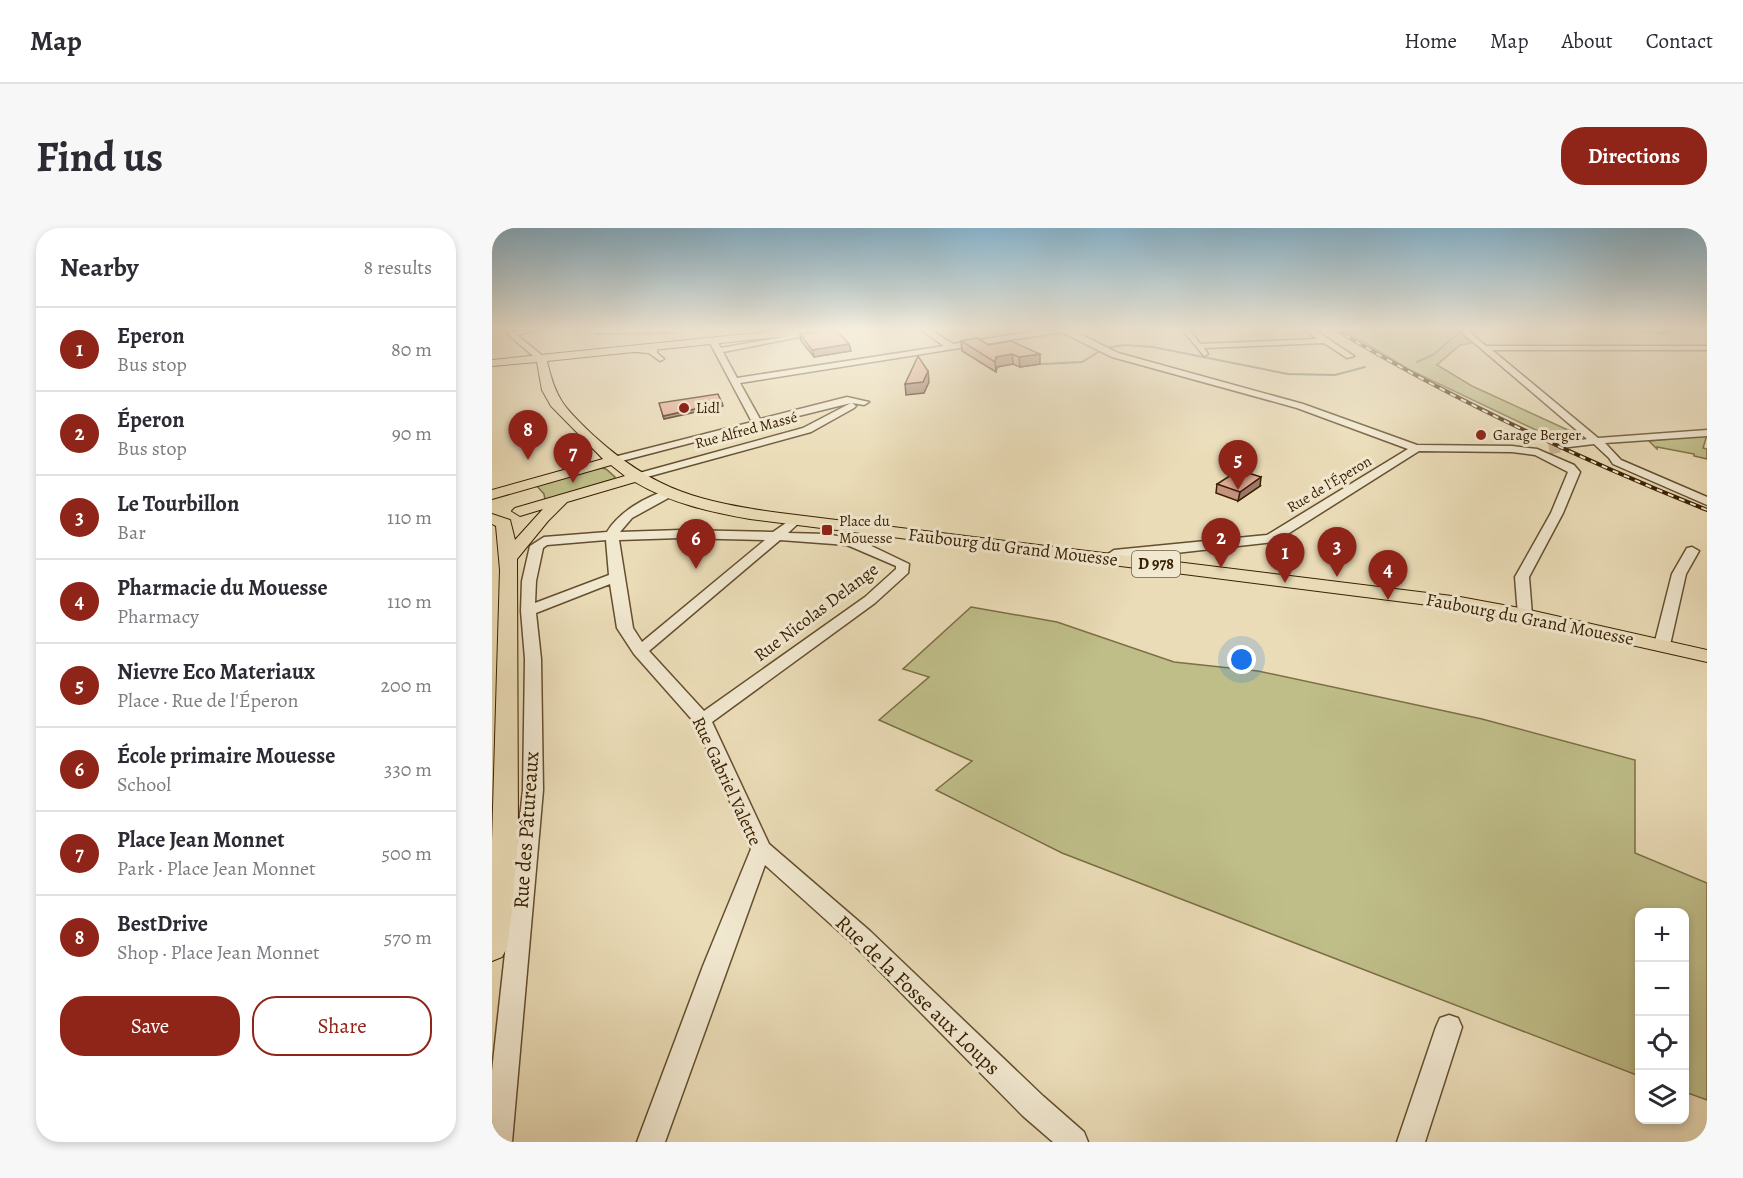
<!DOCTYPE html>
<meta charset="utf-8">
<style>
:root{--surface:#fff;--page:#f7f7f7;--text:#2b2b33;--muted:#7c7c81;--line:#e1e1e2;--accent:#8f2418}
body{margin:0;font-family:Alegreya,serif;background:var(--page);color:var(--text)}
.controls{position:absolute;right:18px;bottom:18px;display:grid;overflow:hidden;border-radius:12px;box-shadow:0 3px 9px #0003}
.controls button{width:54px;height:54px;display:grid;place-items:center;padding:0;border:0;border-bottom:2px solid var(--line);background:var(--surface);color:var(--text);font:30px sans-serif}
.you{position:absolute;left:750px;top:432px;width:21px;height:21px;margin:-15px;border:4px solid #fff;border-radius:50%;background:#1a73e8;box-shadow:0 0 0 9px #1a73e833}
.badge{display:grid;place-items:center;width:39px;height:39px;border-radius:50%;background:var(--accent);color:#fff;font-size:20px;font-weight:700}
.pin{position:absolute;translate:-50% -50px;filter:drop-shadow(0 2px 3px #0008)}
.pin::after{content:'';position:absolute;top:32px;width:21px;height:18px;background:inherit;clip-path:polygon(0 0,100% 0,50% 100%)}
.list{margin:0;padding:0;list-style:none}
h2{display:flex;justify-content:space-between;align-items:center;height:78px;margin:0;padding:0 24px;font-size:26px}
h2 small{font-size:20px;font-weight:400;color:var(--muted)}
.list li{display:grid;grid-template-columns:39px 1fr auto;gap:18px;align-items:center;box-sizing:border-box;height:84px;padding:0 24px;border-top:2px solid var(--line)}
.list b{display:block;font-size:22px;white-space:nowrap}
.list p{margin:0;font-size:20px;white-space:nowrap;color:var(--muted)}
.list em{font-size:20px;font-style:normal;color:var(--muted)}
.actions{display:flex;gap:12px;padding:18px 24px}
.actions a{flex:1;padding:14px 0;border:2px solid var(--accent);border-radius:24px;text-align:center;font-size:21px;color:var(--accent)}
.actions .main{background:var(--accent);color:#fff}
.icon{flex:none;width:33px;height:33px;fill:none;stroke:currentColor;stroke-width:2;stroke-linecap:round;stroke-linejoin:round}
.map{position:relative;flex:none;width:1215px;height:914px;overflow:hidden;border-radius:24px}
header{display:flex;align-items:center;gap:36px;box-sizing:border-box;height:84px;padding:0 30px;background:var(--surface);border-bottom:2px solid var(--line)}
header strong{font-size:28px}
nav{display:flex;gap:33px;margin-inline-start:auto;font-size:21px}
.intro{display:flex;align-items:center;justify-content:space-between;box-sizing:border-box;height:144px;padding:0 36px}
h1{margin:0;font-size:42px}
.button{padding:15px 27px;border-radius:24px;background:var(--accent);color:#fff;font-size:21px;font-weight:700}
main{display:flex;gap:36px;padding:0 36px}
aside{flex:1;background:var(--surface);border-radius:24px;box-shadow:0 3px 9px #0003}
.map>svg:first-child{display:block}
</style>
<header>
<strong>Map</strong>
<nav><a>Home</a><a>Map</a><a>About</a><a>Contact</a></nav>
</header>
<div class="intro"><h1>Find us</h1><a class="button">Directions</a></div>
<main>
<aside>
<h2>Nearby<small>8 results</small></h2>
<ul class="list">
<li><span class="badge">1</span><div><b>Eperon</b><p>Bus stop</p></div><em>80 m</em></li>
<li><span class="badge">2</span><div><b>Éperon</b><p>Bus stop</p></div><em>90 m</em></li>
<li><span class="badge">3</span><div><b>Le Tourbillon</b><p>Bar</p></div><em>110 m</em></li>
<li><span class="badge">4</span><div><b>Pharmacie du Mouesse</b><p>Pharmacy</p></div><em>110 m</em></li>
<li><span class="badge">5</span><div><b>Nievre Eco Materiaux</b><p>Place · Rue de l'Éperon</p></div><em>200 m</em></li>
<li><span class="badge">6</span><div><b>École primaire Mouesse</b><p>School</p></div><em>330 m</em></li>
<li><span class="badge">7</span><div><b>Place Jean Monnet</b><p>Park · Place Jean Monnet</p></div><em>500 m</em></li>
<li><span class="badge">8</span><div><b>BestDrive</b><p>Shop · Place Jean Monnet</p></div><em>570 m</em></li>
</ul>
<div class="actions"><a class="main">Save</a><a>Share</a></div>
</aside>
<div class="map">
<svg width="1215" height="914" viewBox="0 0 1215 914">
<rect width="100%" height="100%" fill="#eadcb7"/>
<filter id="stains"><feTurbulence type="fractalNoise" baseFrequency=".00333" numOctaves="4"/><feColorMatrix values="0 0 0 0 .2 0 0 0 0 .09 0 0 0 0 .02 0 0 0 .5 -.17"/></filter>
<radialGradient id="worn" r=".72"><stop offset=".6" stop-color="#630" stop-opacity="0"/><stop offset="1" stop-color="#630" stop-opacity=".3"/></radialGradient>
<path fill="#bfbe89" stroke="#7c6f44" stroke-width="1.5" d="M850,101H964L979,115L968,117L945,137L980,158L1089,208L1071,215L918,142Z
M1215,207L1211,220L1215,221V231L1202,228V226L1165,219V221L1157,213Z
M109,240L114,241L123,249L122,251L53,272L52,266L43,256Z
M479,379L565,394L682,434L766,443L990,491L1143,532V625L1215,655V872L1193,864L1192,684H1148L1147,848L570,625L444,562L480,533L387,492L437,449L411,441Z"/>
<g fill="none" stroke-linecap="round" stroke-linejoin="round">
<path stroke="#727e69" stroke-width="2" d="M251,101H275
M1130,101L1168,105L1195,101
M198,104L213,101
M103,106L186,105
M616,120L632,117L661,119L796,146L843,147L873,139
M925,134L941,127L963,108L976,103L1044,101
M551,136L590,134L608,123"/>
<path stroke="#c7b692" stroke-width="11" stroke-dasharray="11 5" stroke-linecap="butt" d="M1057,221L1073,218"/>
<defs>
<path id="minor" d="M10,101L21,103L49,101L25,107L53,130L46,132Z
M317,101H324L327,105L231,124L245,150L452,118L428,101H437L461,116L557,101H578L626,125L811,176L925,217L1020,218L1045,221L1082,237L1088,244L1071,285L1037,349L1040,387L1033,391L1026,387L1023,349L1059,285L1076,244L1043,227L1020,224L927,223L783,314L612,333L610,330L622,322L775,307L916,221L805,180L620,129L569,104L248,155L268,191L355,169L377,174L372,177L360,175L364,178L362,180L319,204L144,252L140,251V247L311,200L359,175L274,196L278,200L273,203L264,198L122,235L117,232L118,230L260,194L217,113L224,111L229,120L318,104Z
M690,101H697L708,116L825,111L812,101H821L862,128L855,130L832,115L712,120L716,126L712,128Z
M966,101H974L994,118H1215V122H1000L1106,210L1215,202V208L1113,215L1129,232L1215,269V277L1121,236L1117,230L1102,216L1069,220V216L1095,211Z
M138,119L165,121V125L172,131L168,133L157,125L135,123V119Z
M176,262L180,264V268L140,290L128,304L189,302L281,304L304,288L310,292L296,305L334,306L367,312L417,336L416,345L383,375L220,494L277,616L378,703L551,868L592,904L596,914H561L531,888L362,717L273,637L173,914H145L211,738L259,621L203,495L142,426L125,400L118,356L44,385L49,431L51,562L20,914H0V843L31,562L33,431L29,383L30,353L38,318L52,309L115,304C127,284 153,269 176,262ZM189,310L273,312L150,414L141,400L127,312ZM114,312L117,347L43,375L44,353L51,320L55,317ZM288,312L355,317L404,338V341L373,369L212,483L157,423Z
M1200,319L1207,323L1194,346L1178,417L1170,422L1165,420L1162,417L1180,346L1195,320Z
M957,787L966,790L970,799L933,914H905L944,799L948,790Z"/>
<path id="major" d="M303,101H340L336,104L55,133C64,173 73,180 102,208C163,263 208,274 288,285L968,369L1033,381L1215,422V434L1033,393L968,381L258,291C218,284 178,275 143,254L75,274L56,293L25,331L26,610L20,683L15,720L10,729L0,733V613L8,342L4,298L0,296V286L18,292L23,312L51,281L28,288L20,283L23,280L133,248L119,237L0,271V262L111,231L59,178L50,162L45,134L0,138V132Z"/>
</defs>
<use href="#minor" stroke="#654f2e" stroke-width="3"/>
<use href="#major" stroke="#392000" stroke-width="2"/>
<use href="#minor" fill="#f1e8d0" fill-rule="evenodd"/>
<use href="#major" fill="#eadcb7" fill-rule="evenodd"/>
<defs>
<path id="rail" d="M843,101C962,173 1086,230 1215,282"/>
</defs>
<use href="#rail" stroke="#392000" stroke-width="4"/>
<use href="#rail" stroke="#f1e8d0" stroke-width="2" stroke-dasharray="6" stroke-linecap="butt"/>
</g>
<path fill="#c59481" stroke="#392000" stroke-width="1.5" d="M308,106L357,116L359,123L322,129L309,113Z
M469,113L497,117L548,136L528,139L521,136L505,139L504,144L470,123Z
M725,256L768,258L746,273L724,265Z"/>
<path fill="#a07869" stroke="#392000" stroke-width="1.5" d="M357,116L359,123L322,129L320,122Z
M520,126L521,136L505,139L504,144L503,134L504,129Z
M548,126V136L528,139L527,129Z
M436,143L437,154L432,165L414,167L413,156Z
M230,175L231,178L172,191L171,188Z
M769,249L768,258L746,273L748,264Z"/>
<path fill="#e5ac96" stroke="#392000" stroke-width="1.5" d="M343,101L357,116L320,122L308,106Z
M485,110L497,117L519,113L548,126L527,129L520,126L504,129L503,134L469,113Z
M426,128L436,143L431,154L413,156Z
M226,166L230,175L171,188L167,175Z
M747,242L769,249L748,264L725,256Z"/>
<linearGradient id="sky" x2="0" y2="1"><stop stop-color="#88b7d1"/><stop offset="0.44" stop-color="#f6efdf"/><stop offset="1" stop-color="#f6efdf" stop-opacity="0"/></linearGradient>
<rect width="1215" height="229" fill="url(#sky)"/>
<g fill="#8f2418" stroke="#f1e8d0" stroke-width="2">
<circle cx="192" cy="180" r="6"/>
<circle cx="989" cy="207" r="6"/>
<rect x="329" y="296" width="12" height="12" rx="3"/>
</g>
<g text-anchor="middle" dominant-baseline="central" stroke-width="6" stroke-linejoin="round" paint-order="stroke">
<g font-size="15" fill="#392000" stroke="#f1e8d0" text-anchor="start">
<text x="204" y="180">Lidl</text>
<text x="1001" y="207">Garage Berger</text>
<text x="347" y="293">Place du<tspan x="347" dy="17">Mouesse</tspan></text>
</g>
<g font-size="15" fill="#392000" stroke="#f1e8d0">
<text transform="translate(254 202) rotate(-15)">Rue Alfred Massé</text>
<text transform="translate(837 256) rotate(-31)">Rue de l'Éperon</text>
</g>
<rect fill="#f1e8d0" stroke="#705c3e" stroke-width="1.5" x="640" y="323" width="48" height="26" rx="4.5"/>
<g font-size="16" font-weight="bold" fill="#392000">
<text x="664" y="336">D 978</text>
</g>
<g font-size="18" fill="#392000" stroke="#f1e8d0">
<text transform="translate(521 319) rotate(7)">Faubourg du Grand Mouesse</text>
<text transform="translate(324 384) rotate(-37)">Rue Nicolas Delange</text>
<text transform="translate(1038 391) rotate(11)">Faubourg du Grand Mouesse</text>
<text transform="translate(235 553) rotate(65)">Rue Gabriel Valette</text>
</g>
<g font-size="21" fill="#392000" stroke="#f1e8d0">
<text transform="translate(34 602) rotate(-86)">Rue des Pâtureaux</text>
<text transform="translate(426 767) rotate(44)">Rue de la Fosse aux Loups</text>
</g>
</g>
<rect width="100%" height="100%" filter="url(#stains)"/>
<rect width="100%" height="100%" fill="url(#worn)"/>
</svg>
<div class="controls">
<button>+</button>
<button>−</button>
<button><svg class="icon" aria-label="locate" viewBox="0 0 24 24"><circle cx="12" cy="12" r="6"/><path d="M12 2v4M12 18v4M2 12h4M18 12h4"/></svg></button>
<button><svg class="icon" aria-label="layers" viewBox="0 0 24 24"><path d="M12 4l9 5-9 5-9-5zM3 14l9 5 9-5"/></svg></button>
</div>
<div class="you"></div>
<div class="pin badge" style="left:793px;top:355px">1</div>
<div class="pin badge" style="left:729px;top:340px">2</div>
<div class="pin badge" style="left:845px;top:349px">3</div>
<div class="pin badge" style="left:896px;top:372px">4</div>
<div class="pin badge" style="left:746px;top:262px">5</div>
<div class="pin badge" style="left:204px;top:341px">6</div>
<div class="pin badge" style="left:81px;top:255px">7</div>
<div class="pin badge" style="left:36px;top:232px">8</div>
</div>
</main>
